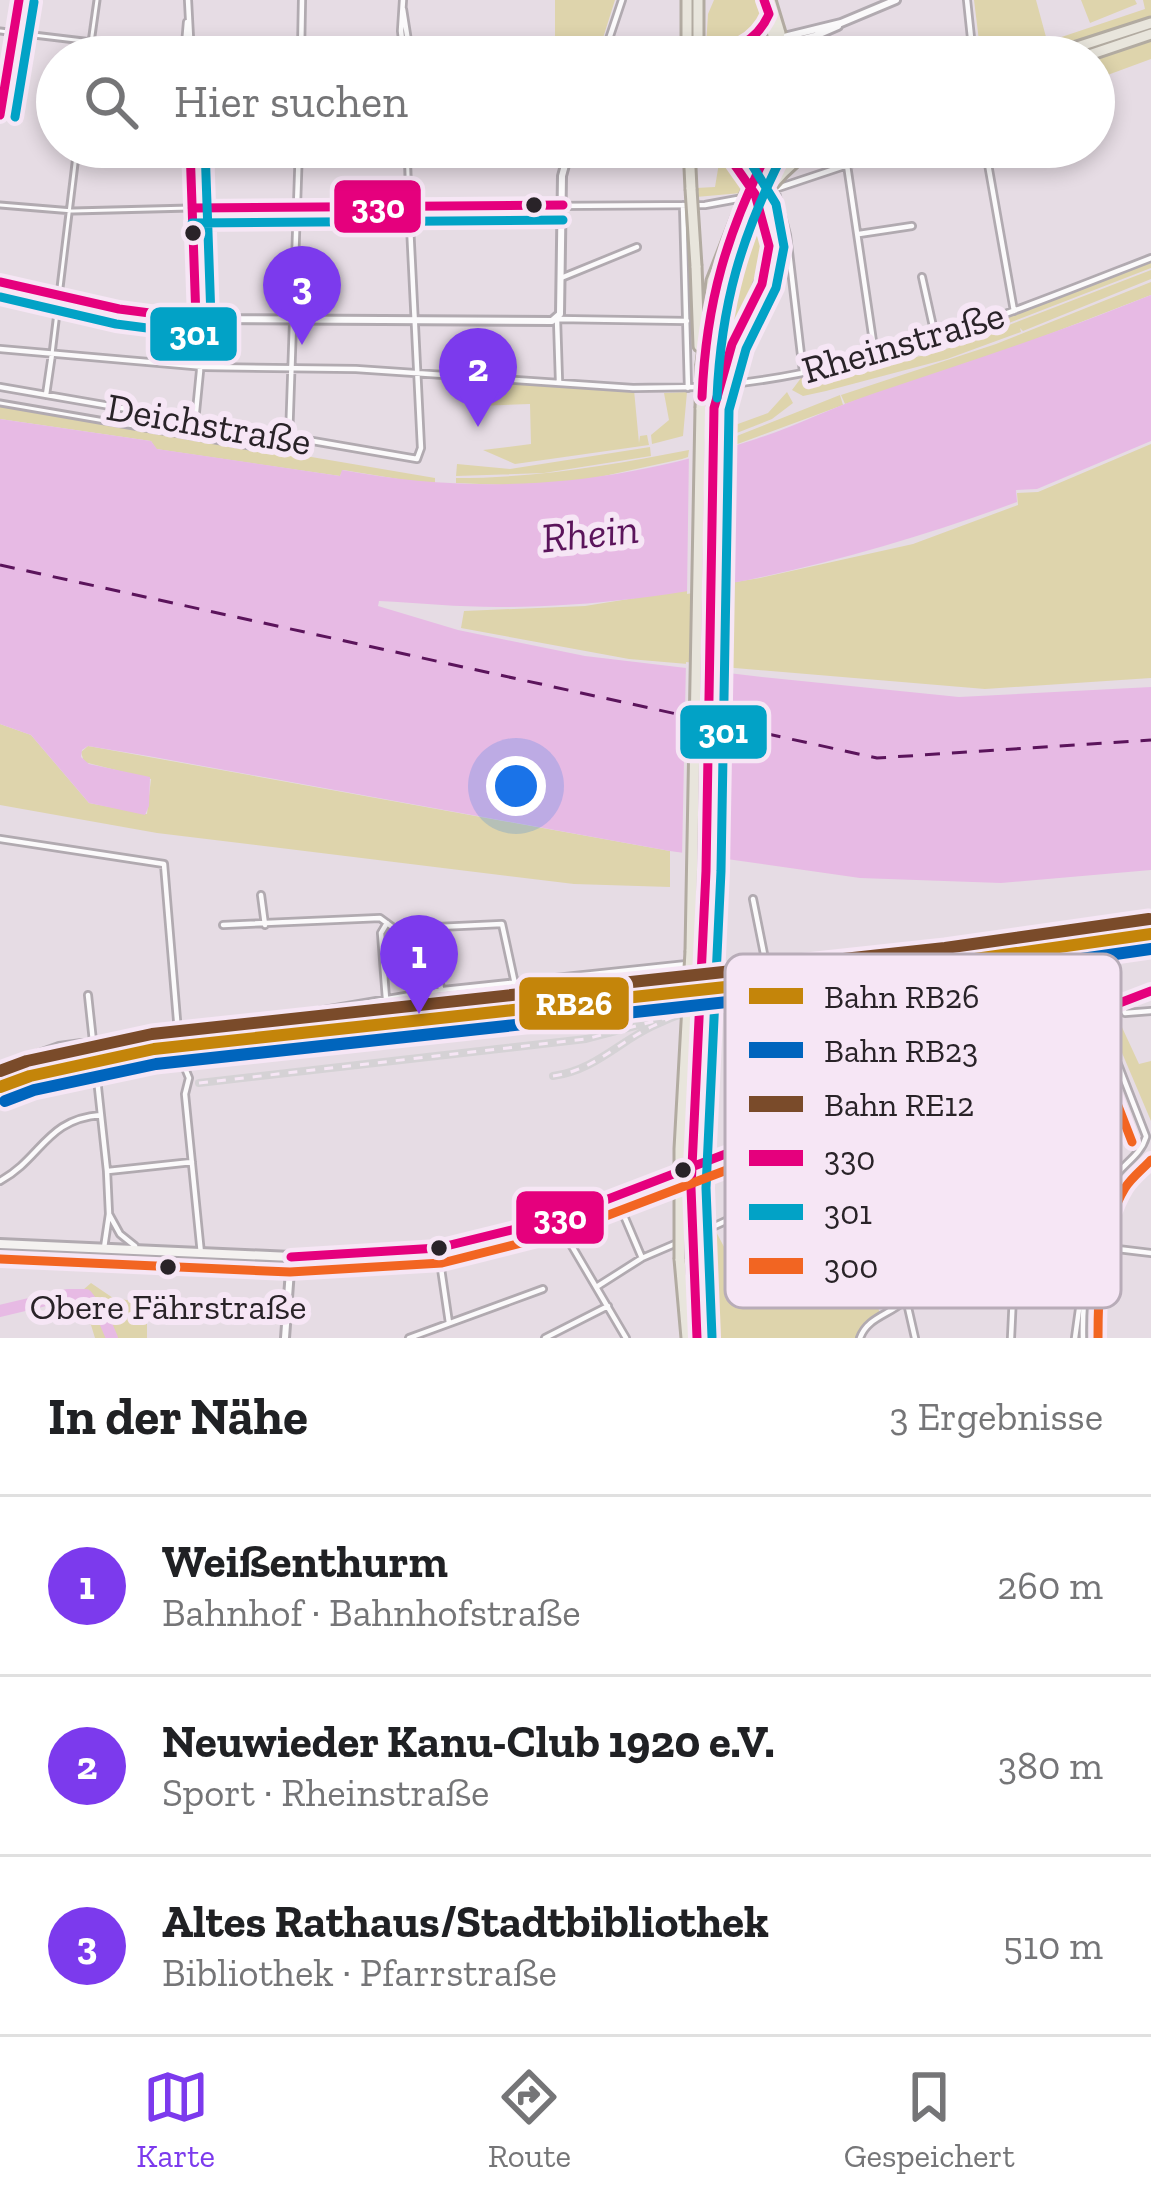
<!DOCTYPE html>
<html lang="de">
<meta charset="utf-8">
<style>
:root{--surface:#fff;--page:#f2f2f2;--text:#202124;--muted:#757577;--line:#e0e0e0;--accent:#7c3aed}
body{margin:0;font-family:"Zilla Slab",serif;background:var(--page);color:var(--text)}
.you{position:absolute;left:516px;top:786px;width:42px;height:42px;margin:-30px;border:9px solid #fff;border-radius:50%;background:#1a73e8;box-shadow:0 0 0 18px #1a73e833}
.badge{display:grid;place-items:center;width:78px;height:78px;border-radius:50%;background:var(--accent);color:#fff;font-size:39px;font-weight:700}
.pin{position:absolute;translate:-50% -99px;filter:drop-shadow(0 3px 6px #0008)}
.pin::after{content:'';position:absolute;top:63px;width:42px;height:36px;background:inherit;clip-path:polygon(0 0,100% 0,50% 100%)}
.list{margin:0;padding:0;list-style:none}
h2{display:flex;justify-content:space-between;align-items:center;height:156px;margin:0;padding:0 48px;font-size:51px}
h2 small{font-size:39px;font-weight:400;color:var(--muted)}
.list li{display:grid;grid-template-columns:78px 1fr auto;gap:36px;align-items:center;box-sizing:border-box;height:180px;padding:0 48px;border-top:3px solid var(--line)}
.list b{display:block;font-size:45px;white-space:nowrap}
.list p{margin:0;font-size:39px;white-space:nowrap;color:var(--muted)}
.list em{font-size:39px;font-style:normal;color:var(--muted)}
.icon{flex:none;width:66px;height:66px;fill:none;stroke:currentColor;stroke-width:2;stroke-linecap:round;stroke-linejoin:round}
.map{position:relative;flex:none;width:1151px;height:1338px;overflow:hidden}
.search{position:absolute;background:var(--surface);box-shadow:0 6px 18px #0003;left:36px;right:36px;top:36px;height:132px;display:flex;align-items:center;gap:30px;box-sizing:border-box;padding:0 42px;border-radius:66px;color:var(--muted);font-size:45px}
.sheet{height:696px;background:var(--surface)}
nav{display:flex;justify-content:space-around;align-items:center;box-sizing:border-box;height:168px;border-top:3px solid var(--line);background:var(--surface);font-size:33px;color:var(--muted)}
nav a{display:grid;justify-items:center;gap:6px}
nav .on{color:var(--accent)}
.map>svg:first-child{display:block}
</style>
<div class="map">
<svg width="1151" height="1338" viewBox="0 0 1151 1338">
<rect width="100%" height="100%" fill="#e6dce4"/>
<path fill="#ded4ac" d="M555,0H615L597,57H555Z
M714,0H759C777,36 737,42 711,52L706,46L708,14Z
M974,0H1036L1046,37L981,57Z
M1081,0H1135L1137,4L1090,23Z
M1143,0H1151V17L1033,57H1002L1145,9Z
M1151,37V59L1094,80V57Z
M728,162L746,183L741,193L696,197V188L715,187L719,163Z
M760,216C773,273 737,312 720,363L722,318H727L740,265Z
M1151,262V268L944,348L814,383L944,350L1151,270V279L1023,331L1020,328L1021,332L947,359L826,391L803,396L792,390L801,378L941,341Z
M1151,282V295L1003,352L845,404L841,395L996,344Z
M477,381L634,390L639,443L640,436L647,435L649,445L515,464L483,450L531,444L530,404L476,406Z
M687,392L683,436L652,444L651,435L669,420L664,393Z
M787,392L793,403L772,419L724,438V429L768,413Z
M840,395L843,405L724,449V441Z
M0,404L435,478V485L343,470L340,476L156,449L151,441L0,419Z
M1151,444V678L985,689L629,659L461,628L464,611L585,606L760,578L913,544L1018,505L1017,493L1038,492Z
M650,447L651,456L544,473L456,476L457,464L510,469Z
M689,450L688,457L682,459L581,481L529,486L456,483V478C537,478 612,465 689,450Z
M0,724L31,735L89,803L147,814L151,779L84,762L81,752L88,746L670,851V887L574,884L157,833L0,805Z
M1120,1023L1139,1064L1151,1061V1121L1111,1027Z
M837,1214L882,1317L855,1338H703L696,1243L704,1242L705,1226L712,1224L733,1264Z
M91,1283L113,1298L147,1303V1338H95L91,1325L67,1304Z"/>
<path fill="#e7bae4" d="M1151,295V441L1037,489L1016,490L1017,502C857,561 670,608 498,607C458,607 419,603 379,601L378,606L458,630L585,656L762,677L959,697L1151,687V870L1001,883L860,878L670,851L148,756L88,746L82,750L81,757L89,764L150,777L149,806L145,815L89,803L31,735L0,724V419L151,441L157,449L340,476L342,470C487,497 616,485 756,439C796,426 835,406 875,393C968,362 1060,332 1151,295Z"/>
<path fill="#e6dce4" d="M724,443L722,588L687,594L689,451Z
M686,662L720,666L712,863L682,858Z"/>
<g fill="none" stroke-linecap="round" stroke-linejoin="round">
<path stroke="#e7bae4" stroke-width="12" d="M0,1311L67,1295H86L103,1317L112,1338"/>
<path stroke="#5b145b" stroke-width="3" stroke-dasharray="15 12" stroke-linecap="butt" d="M0,565L704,720
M713,722L877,758L1151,740"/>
<defs>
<path id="pedestrian" d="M0,31L159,50L169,41H182
M89,57L97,0
M407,147L409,203
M0,205L73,211L190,208
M52,354L77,147
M0,403L250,446"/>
<path id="minor" d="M188,0L191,57
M403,0L401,31L404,57
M967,0L973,57
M403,9L408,41L416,57
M301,54L302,0
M184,57L187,22
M213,57L222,46L301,55
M603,57L622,0
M0,115L19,0
M190,147L200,371L195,422
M985,147L1014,311
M847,165L875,355
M775,189L787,235L803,372
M772,190L901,147
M683,205L688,388
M192,208L705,205L743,198
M859,234L912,226
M922,277L936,340
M561,278L637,247
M0,349L205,367L356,369L633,388L700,387
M559,381L557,319L687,321
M723,385C873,370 1012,312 1151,258
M0,387L417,459L421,448L409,205
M46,395L52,354
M289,439L299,147
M0,839L164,864L178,1032
M261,895L265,925
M753,899L768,974
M223,925L380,918L395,929L502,924L515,984
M432,931L441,990
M704,965L743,974H768C896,961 1025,953 1151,927
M88,995L107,1171L109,1214L104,1248
M386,999L381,933L387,923
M1119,1003L1125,1013L1151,1011
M1098,1013L1146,1136
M183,1063L189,1078L185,1094L201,1254
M961,1064L1002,1175
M0,1067L59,1046L307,1013L434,991L687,964
M108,1171L192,1162
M0,1181C42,1158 46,1119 101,1115
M616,1197L642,1258
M867,1208L860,1196L862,1189L917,1166L910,1148L898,1140L882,1094
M109,1214L120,1234L135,1246
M556,1219L626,1338
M887,1224L928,1207L930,1200L917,1166
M693,1236L730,1219L806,1196L780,1135
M438,1248L449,1323
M598,1286L642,1258L677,1243
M907,1303L915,1338
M409,1338L543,1289
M545,1338L608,1306
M860,1338C867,1318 888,1315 903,1302C919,1290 924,1272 945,1264L1076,1244L1151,1253
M1011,1338L1015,1252
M1075,1338L1084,1273
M1083,1338C1082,1297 1091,1216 1112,1181C1122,1164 1140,1157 1146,1137"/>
<path id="tertiary" d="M702,57L841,23L896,0
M732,57L815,36L838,26
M0,282L119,309L196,319L552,321L560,314L562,176L570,147
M285,1338L291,1257"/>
<path id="secondary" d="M0,1244L291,1257L438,1248L488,1237L616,1197L1151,991"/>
<path id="trunk" d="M698,0V57
M764,0L776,47
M770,0L780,33L776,47
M743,47L760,34L767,20
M687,57V0
M1046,57L1151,23
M1083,57L1151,34
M689,147L691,189
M696,266L699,346
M734,341C754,296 779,262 764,210
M702,364L712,281L737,217
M691,951L701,408
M703,952L714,408
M690,1256L697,1338
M680,1259L687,1338"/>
</defs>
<use href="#pedestrian" stroke="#b1aab0" stroke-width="9"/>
<use href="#minor" stroke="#b1aab0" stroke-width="10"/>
<use href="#tertiary" stroke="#b1aab0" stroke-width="12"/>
<use href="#secondary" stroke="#b1aab0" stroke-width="14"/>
<use href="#trunk" stroke="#b2aba1" stroke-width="15"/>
<use href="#pedestrian" stroke="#fbfafb" stroke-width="3"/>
<use href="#minor" stroke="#fbfafb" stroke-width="4.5"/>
<use href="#tertiary" stroke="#fbfafb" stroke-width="6"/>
<use href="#secondary" stroke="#f4f2f0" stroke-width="8"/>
<use href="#trunk" stroke="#e8e5dc" stroke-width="9"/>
<defs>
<path id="rail" d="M770,994L1059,962
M553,1076C595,1070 617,1043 653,1026C693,1006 737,998 780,989
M199,1083L586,1039L674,1016"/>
</defs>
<use href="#rail" stroke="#d5d2d5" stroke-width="8"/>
<use href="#rail" stroke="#f6e6f5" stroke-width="3" stroke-dasharray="9" stroke-linecap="butt"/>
<defs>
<path id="trunk-bridge" d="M727,153L751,183
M691,189L696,266
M743,200L770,147
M737,217L766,177L797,147
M719,391L734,341
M701,408L702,364
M714,408C717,302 720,216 813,147
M690,1256L689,1174L703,952
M680,1259V1149L691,951"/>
</defs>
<use href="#trunk-bridge" stroke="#b2aba1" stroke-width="15" stroke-linecap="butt"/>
<use href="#trunk-bridge" stroke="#e8e5dc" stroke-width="9"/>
<defs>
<path id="bus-1" d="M702,57C732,50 756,44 769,14L764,0
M0,115L19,0
M192,208L563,205
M0,282L119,309L196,319L190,147
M702,397C706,301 727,232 770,147
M291,1257L438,1248L556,1219L1151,991
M697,1338L691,1188L706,871L714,408L732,344L762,284L769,246L755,194L722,147"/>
<path id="bus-2" d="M15,117L34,2
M192,223L563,220
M0,297L116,324L194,334L205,331L211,318L205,147
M717,398C721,304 741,237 783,154
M712,1337L706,1188L721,871L729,410L746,349L776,288L784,247L776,204L741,147"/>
<path id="bus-3" d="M1084,1018L1132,1142
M0,1259L290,1272L442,1263L561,1233L1103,1027
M1098,1338C1098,1291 1100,1229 1125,1188C1132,1177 1143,1169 1151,1160"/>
</defs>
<use href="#bus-1" stroke="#f6e6f5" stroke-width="18"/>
<use href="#bus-2" stroke="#f6e6f5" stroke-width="18"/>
<use href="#bus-3" stroke="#f6e6f5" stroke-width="18"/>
<use href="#bus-1" stroke="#e5007d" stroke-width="9"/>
<use href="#bus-2" stroke="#02a2c6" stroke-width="9"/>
<use href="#bus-3" stroke="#f26522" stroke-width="9"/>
<defs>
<path id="rail-1" d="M0,1087L30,1076L154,1049L947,963L1151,934"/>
<path id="rail-2" d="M5,1101L34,1090L156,1064L949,978L1151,949"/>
<path id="rail-3" d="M0,1071L27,1061L152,1034L945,948L1149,919"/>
</defs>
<use href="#rail-1" stroke="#f6e6f5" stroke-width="21"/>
<use href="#rail-2" stroke="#f6e6f5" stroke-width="21"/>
<use href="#rail-3" stroke="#f6e6f5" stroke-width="21"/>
<use href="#rail-1" stroke="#c4850a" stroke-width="12"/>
<use href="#rail-2" stroke="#0065bd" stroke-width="12"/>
<use href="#rail-3" stroke="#7a4b2a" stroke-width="12"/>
</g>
<g fill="#292328" stroke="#f6e6f5" stroke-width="4.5">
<circle cx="534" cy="205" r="10"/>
<circle cx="193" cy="233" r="10"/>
<circle cx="683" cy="1170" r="10"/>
<circle cx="439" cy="1248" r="10"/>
<circle cx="168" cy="1267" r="10"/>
</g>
<g text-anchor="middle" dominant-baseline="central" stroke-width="12" stroke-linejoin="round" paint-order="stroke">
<g font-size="36" fill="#292328" stroke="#f6e6f5">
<text x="168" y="1306">Obere Fährstraße</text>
</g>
<g font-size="39" fill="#292328" stroke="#f6e6f5">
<text transform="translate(903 342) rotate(-16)">Rheinstraße</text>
<text transform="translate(209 424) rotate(10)">Deichstraße</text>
</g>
<g font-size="42" font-style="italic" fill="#5b145b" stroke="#f6e6f5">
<text transform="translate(590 533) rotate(-6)">Rhein</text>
</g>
</g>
<rect x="725" y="954" width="396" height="354" rx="18" fill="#f6e6f5" stroke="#b8acb8" stroke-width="3"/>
<rect x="749" y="988" width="54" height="16" fill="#c4850a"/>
<rect x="749" y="1042" width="54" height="16" fill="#0065bd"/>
<rect x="749" y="1096" width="54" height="16" fill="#7a4b2a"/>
<rect x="749" y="1150" width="54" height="16" fill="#e5007d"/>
<rect x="749" y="1204" width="54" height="16" fill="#02a2c6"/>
<rect x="749" y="1258" width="54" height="16" fill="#f26522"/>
<g font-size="33" fill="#292328">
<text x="824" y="1008">Bahn RB26</text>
<text x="824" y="1062">Bahn RB23</text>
<text x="824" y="1116">Bahn RE12</text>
<text x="824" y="1170">330</text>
<text x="824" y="1224">301</text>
<text x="824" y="1278">300</text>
</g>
<g stroke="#f6e6f5" stroke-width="4.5">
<rect x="332" y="178" width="91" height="57" rx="12" fill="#e5007d"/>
<rect x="148" y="305" width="91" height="58" rx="12" fill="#02a2c6"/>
<rect x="678" y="703" width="91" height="58" rx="12" fill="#02a2c6"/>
<rect x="517" y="975" width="114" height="57" rx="12" fill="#c4850a"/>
<rect x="514" y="1189" width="92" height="57" rx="12" fill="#e5007d"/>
</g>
<g font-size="33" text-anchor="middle" font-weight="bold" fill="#fff">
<text x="378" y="218">330</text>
<text x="194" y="345">301</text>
<text x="723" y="743">301</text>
<text x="574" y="1015">RB26</text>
<text x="560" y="1229">330</text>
</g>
</svg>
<div class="you"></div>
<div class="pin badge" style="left:419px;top:1014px">1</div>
<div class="pin badge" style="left:478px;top:427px">2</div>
<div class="pin badge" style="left:302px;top:345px">3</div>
<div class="search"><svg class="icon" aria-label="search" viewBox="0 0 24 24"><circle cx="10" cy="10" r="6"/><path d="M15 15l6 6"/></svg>Hier suchen</div>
</div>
<section class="sheet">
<h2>In der Nähe<small>3 Ergebnisse</small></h2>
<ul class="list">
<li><span class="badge">1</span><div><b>Weißenthurm</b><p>Bahnhof · Bahnhofstraße</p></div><em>260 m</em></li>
<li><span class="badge">2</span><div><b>Neuwieder Kanu-Club 1920 e.V.</b><p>Sport · Rheinstraße</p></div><em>380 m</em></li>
<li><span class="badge">3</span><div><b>Altes Rathaus/Stadtbibliothek</b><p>Bibliothek · Pfarrstraße</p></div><em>510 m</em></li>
</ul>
</section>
<nav>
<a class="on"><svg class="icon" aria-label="map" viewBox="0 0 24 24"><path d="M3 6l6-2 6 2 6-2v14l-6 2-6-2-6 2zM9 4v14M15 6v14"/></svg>Karte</a>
<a><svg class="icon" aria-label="directions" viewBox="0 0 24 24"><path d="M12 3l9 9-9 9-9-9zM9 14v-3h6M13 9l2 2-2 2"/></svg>Route</a>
<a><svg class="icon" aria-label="saved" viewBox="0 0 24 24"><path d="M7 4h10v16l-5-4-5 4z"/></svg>Gespeichert</a>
</nav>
